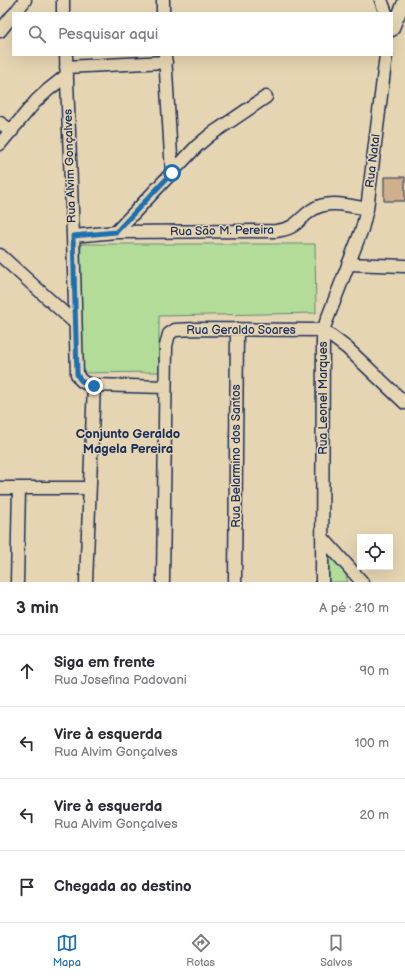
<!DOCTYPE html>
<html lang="pt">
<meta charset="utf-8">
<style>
:root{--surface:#fff;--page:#f2f2f3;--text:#2b2b33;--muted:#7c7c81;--line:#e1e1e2;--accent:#1f6fb2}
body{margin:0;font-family:"Balsamiq Sans",sans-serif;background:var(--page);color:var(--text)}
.controls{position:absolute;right:12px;bottom:12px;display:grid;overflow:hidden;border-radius:0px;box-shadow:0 4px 16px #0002}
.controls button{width:36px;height:36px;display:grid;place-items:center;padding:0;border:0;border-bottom:1px solid var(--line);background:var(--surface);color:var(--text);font:20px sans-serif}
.stop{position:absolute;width:12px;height:12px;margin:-9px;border:3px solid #1f6fb2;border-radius:50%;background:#fff}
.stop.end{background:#1f6fb2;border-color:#fff;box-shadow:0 1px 4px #0008}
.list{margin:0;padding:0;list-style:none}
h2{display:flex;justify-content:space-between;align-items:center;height:52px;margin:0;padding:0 16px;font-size:17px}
h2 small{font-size:13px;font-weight:400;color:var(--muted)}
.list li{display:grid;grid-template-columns:26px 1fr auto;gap:12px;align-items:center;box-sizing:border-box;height:72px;padding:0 16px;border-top:1px solid var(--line)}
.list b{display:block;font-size:15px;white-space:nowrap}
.list p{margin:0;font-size:13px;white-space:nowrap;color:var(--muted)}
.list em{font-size:13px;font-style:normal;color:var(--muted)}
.icon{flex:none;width:22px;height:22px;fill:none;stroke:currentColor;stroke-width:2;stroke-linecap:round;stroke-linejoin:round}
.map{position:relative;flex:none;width:405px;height:582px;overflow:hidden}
.search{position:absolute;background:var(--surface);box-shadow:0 4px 16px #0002;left:12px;right:12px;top:12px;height:44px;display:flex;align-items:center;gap:10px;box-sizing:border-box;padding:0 14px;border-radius:0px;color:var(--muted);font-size:15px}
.sheet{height:340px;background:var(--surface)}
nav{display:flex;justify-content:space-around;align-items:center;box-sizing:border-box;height:56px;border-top:1px solid var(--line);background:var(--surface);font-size:11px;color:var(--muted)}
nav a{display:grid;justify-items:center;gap:2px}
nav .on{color:var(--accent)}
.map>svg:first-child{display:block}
</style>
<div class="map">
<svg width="405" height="582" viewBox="0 0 405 582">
<rect width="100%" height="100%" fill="#e6d5b2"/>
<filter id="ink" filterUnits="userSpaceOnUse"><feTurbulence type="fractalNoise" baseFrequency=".025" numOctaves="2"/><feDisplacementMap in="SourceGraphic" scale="8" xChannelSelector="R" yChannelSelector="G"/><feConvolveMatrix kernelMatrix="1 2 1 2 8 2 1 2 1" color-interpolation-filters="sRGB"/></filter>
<g filter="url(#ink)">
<path fill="#b2dc98" stroke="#66867b" d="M81,244H315L316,313L159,316V372L78,373Z
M329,556L344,570L348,582H329Z"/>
<path fill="#cfaf8c" stroke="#1b2f5e" d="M384,177H405V201H384Z"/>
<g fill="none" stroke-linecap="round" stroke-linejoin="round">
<defs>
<path id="street" d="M63,0V13
M163,0V13
M381,0L386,13
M15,13L25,0
M392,30L405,0
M0,31L13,15
M66,55L73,236L77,374C80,382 86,384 94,385
M165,55L172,173
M66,67L166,62
M0,123L12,131
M0,144L36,101L48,90L67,75
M116,232L276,231C298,228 297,220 312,210C328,199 350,206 367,209
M73,236L116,232L197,146L210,135L266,97
M0,255L75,323
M348,264L405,266
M0,488H89
M322,537L362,582
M17,582L19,488
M86,582L94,385L165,387
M163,582L166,346L169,334L175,330L196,329L323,330L347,348L405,403
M235,582L237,329
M322,582L323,330L362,229L367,209L386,55"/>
</defs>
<use href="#street" stroke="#1b2f5e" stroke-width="15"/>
<use href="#street" stroke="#e6d5b2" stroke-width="12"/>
</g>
</g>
<g fill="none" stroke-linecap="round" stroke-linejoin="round" filter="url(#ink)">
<path stroke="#1f6fb2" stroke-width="5" d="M94,386C86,384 80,382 77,374L73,236L116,232L172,173"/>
</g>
<g text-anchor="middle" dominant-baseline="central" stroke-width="3" stroke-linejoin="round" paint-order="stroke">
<g font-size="12" fill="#1b2f5e" stroke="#e6d5b2">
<text transform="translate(373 161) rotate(-83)">Rua Natal</text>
<text transform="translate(70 166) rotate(-92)">Rua Alvim Gonçalves</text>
<text transform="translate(222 231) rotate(-1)">Rua São M. Pereira</text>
<text x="241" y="330">Rua Geraldo Soares</text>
<text transform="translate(323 398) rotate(-90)">Rua Leonel Marques</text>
<text transform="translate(236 456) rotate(-90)">Rua Belarmino dos Santos</text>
</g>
<g font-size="13" font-weight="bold" fill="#1b2f5e" stroke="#e6d5b2">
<text x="128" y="434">Conjunto Geraldo<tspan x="128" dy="15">Magela Pereira</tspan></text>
</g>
</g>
</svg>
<div class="controls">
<button><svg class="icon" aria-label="locate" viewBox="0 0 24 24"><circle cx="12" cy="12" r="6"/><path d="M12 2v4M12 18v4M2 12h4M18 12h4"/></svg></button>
</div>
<div class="stop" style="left:172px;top:173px"></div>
<div class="stop end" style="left:94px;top:386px"></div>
<div class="search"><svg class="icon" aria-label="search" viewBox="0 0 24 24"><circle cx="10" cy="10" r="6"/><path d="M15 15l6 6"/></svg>Pesquisar aqui</div>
</div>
<section class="sheet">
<h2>3 min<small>A pé · 210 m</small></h2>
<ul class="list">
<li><svg class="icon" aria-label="ahead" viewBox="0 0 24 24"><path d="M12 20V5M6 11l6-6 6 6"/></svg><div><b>Siga em frente</b><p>Rua Josefina Padovani</p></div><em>90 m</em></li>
<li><svg class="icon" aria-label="left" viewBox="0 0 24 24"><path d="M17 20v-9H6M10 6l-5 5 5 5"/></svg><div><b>Vire à esquerda</b><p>Rua Alvim Gonçalves</p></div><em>100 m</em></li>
<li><svg class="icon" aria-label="left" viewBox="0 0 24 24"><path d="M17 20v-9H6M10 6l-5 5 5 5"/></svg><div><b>Vire à esquerda</b><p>Rua Alvim Gonçalves</p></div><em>20 m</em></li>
<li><svg class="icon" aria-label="arrive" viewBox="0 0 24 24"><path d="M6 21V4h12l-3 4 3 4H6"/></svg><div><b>Chegada ao destino</b></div></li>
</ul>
</section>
<nav>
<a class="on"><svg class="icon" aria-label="map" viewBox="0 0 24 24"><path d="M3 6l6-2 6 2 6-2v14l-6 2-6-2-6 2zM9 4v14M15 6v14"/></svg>Mapa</a>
<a><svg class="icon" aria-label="directions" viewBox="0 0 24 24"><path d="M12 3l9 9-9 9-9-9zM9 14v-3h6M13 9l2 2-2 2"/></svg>Rotas</a>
<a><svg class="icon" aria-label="saved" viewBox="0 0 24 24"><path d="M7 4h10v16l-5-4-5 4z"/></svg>Salvos</a>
</nav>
